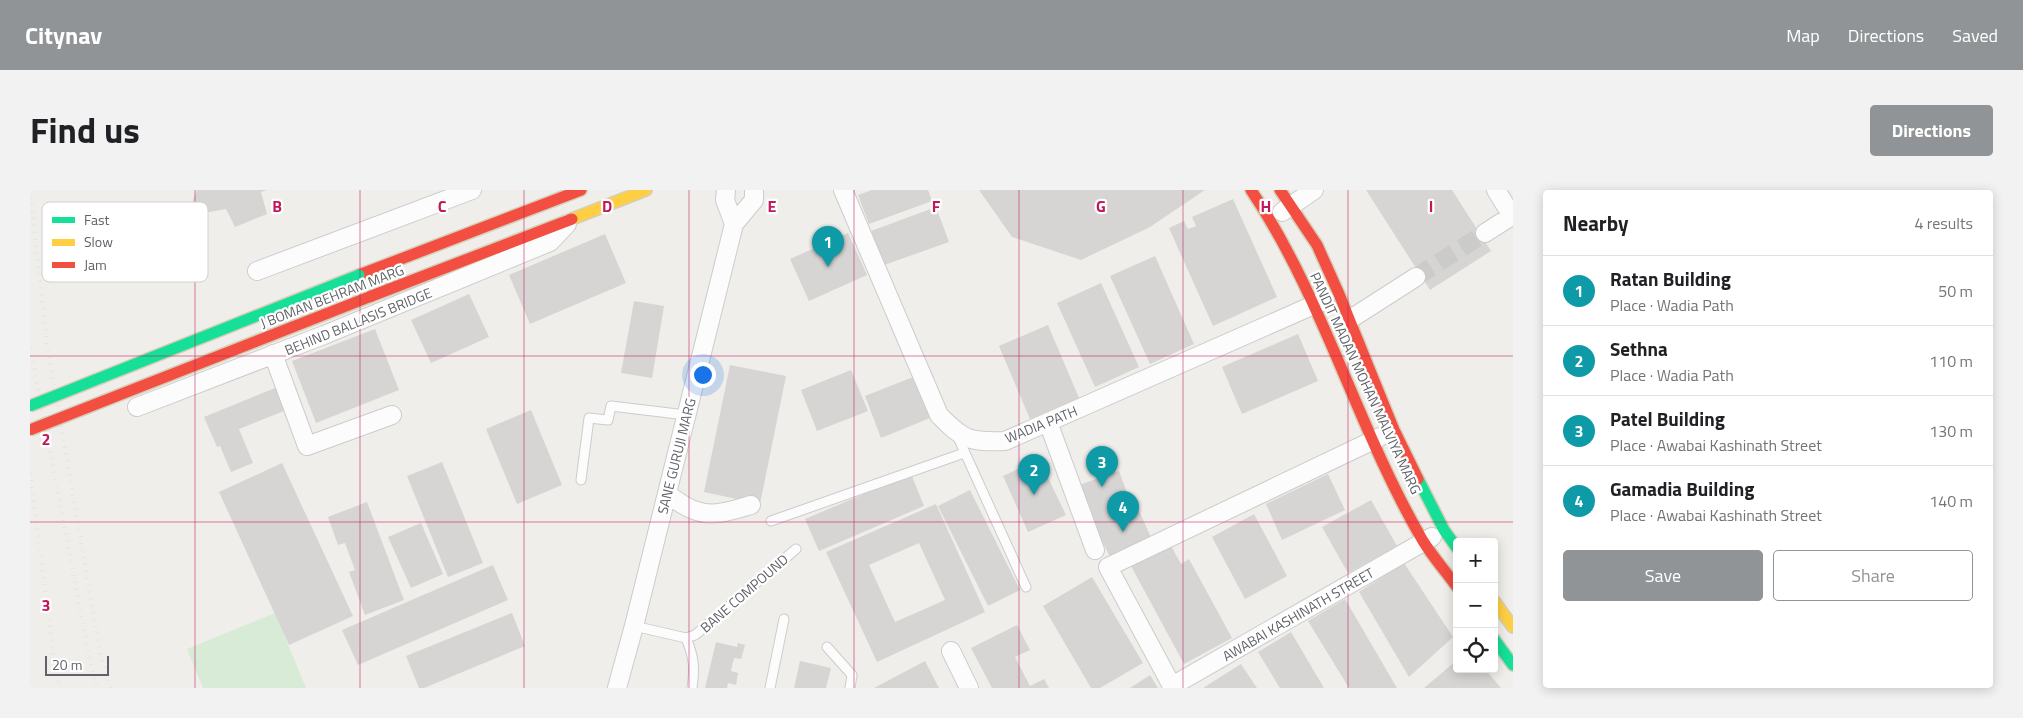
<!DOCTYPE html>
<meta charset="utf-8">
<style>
:root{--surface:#fff;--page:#f2f2f2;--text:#202124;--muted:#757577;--line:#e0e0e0;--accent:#919496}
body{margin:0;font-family:"Titillium Web",sans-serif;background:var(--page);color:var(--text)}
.controls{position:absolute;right:15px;bottom:15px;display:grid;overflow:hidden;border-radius:5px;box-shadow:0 2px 12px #0003}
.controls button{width:45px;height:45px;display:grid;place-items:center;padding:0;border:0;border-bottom:1px solid var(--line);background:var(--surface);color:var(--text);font:25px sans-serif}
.scale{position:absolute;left:15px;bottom:12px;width:64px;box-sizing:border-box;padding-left:5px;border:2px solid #5f6368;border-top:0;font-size:14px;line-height:18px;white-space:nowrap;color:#5f6368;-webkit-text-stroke:4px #fff;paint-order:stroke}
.you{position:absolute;left:672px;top:184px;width:18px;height:18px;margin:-12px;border:4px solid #fff;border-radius:50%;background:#1a73e8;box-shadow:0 0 0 8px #1a73e833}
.badge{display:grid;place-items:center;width:32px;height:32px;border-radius:50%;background:var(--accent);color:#fff;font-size:16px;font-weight:700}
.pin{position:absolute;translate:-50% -41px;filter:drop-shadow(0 1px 2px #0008)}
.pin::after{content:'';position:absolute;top:26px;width:18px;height:15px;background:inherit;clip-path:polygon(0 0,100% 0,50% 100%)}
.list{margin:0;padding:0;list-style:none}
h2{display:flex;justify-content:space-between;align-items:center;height:65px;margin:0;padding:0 20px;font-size:21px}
h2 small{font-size:16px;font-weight:400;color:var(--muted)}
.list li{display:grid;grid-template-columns:32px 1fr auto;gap:15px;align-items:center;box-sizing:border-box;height:70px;padding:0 20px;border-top:1px solid var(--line)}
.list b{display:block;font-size:19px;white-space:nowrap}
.list p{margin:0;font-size:16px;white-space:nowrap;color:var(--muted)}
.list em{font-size:16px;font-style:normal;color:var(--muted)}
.actions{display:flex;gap:10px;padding:15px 20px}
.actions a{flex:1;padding:11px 0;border:1px solid var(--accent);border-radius:5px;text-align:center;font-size:18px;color:var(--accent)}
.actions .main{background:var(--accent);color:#fff}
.icon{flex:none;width:28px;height:28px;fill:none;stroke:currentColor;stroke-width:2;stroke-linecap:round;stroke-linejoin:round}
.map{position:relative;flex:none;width:1483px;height:498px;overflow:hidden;border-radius:5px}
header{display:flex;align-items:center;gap:30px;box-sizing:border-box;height:70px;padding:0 25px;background:var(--accent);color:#fff}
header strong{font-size:24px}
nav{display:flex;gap:28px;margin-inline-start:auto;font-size:18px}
.intro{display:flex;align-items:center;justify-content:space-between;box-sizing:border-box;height:120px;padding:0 30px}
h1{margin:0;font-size:35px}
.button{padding:12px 22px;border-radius:5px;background:var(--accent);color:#fff;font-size:18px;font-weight:700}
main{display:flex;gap:30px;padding:0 30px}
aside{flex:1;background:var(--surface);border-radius:5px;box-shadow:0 2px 12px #0003}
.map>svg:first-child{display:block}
</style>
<header>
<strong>Citynav</strong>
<nav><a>Map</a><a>Directions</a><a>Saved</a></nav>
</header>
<div class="intro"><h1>Find us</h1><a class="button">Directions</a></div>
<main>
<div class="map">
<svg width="1483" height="498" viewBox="0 0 1483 498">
<rect width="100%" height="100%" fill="#efeeea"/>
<path fill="#d8ebd6" d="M245,423L276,498H173L157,459Z"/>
<path fill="#d6d5d3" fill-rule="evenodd" d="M167,0H237L231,2L237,24L205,37L196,19L157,26Z
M842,0H898L902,11L839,34L828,5Z
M949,0H1175L1120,37L1051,70L982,47Z
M1336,0H1422L1461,61L1400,100Z
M1203,9L1247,107L1183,136L1139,38L1154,31L1158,39L1166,36L1162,27Z
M906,17L919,52L854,75L841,41Z
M818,43L837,85L779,111L760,69Z
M575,44L596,93L500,134L479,85Z
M1125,66L1164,154L1120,174L1080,86Z
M1071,93L1109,177L1065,197L1027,113Z
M439,104L459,147L401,173L381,130Z
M604,111L634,116L622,188L591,183Z
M1018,135L1049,208L1000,229L969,156Z
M345,139L369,200L286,233L262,171Z
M1268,144L1288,191L1212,224L1192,177Z
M700,175L756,186L730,314L674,302Z
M821,180L838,221L787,241L771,200Z
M883,187L900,228L851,248L835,206Z
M250,196L259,219L209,239L223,273L201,282L190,256L187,257L174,227Z
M501,220L532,295L487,314L456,239Z
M1009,269L1036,325L998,342L973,286Z
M412,272L453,373L418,387L377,286Z
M252,273L323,426L259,455L189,302Z
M1089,281L1101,314L1105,312L1124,354L1081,369L1062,330L1049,295Z
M881,284L894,316L789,361L775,329Z
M1298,284L1315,320L1252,350L1236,314Z
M940,300L990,400L958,416L908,316Z
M1341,310L1367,356L1318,383L1292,337Z
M337,312L374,410L335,425L319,382L325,380L315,353L308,355L298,327Z
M906,314L955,422L847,472L796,362ZM889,353L915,410L865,432L839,375Z
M1224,324L1257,386L1215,409L1182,347Z
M391,333L413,384L381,398L358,347Z
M1140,354L1151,374L1159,369L1202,448L1154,474L1101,376Z
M1374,373L1423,447L1379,487L1329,402Z
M463,375L478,410L328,475L312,440Z
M1062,387L1113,473L1070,498H1061L1013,416Z
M1315,409L1367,498H1319L1278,431Z
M482,423L495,456L394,498H389L376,466Z
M987,435L1000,460L985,467L1000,496L1014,489L1019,498H962L941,458Z
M1261,442L1294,498H1250L1228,462Z
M686,452L707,457L708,453L715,455L711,469L704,468L701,481L708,483L706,495L698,493L697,498H675Z
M1427,470V479H1455L1471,498H1394Z
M770,471L801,478L796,498H764Z
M895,471L909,498H844Z
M1211,474L1227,498H1173Z
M1120,485L1128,498H1100Z"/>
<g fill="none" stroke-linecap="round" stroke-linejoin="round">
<path stroke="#cbcbca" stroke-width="18" stroke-dasharray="18 9" stroke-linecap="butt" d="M1386,87L1455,43"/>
<defs>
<path id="lane" d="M926,243L996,397
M551,290L559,228L578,230L581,216L656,225
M741,331L934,263
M604,436L656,448L665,445L766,359
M656,448C664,467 665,478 662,498
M797,457L822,485L820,498
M740,498L754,429"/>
<path id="street" d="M696,0L695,10L704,34
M813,0L909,225C934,251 940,252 975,251L1295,110
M1466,0L1482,26
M1252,22L1284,0
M1455,43L1483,25
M227,81L442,0
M1319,130L1386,87
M243,164L277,256L362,225
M107,217L294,145L520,52L537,34
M1018,232L1065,360
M637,304C645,309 654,317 664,320C682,328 704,320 721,315
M921,461L939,498
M1142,496L1402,347
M587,498L604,436L704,34L724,10V0
M1143,498L1078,377L1350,247"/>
<path id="fast" d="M1388,289L1414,340L1427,358
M1464,449L1483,475"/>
<path id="slow" d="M542,29L616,0
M1464,411L1483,437"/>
<path id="jam" d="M1221,0C1294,109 1327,238 1393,351C1403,367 1416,382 1427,397
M1250,0L1287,55L1309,104L1364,240L1388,289
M329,85L551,0
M339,107L542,29"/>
</defs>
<use href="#lane" stroke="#cbcccc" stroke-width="11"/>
<use href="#street" stroke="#cbcccc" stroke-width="20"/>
<use href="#fast" stroke="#d7ceb8" stroke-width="14"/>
<use href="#slow" stroke="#d7ceb8" stroke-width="14"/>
<use href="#jam" stroke="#d7ceb8" stroke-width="14"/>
<use href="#lane" stroke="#fdfcfc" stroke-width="9"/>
<use href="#street" stroke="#fdfcfc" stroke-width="18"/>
<use href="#fast" stroke="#16e098" stroke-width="11"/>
<use href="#slow" stroke="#ffcf43" stroke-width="11"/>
<use href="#jam" stroke="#f24e42" stroke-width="11"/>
<path stroke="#e4e4e4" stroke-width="4" stroke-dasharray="1 6" stroke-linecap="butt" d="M0,0L17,154L70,462L81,498
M0,158L59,466L67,498
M0,283L24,471L30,498"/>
<defs>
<path id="fast-bridge" d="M0,216L329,85"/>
<path id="jam-bridge" d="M0,240L339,107"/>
</defs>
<use href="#fast-bridge" stroke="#d7ceb8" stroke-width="14" stroke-linecap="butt"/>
<use href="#jam-bridge" stroke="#d7ceb8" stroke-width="14" stroke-linecap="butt"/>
<use href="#fast-bridge" stroke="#16e098" stroke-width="11"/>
<use href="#jam-bridge" stroke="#f24e42" stroke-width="11"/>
</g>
<path fill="none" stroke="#c2185b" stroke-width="1" stroke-opacity="0.55" d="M165,0V498M330,0V498M494,0V498M659,0V498M824,0V498M989,0V498M1153,0V498M1318,0V498M0,166H1483M0,332H1483"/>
<g text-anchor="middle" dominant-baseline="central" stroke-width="4.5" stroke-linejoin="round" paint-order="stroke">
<g font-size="14" fill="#5f6368" stroke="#fff">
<text transform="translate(302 106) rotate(-21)">J BOMAN BEHRAM MARG</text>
<text transform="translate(328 131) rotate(-22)">BEHIND BALLASIS BRIDGE</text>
<text transform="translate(1336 193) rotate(65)">PANDIT MADAN MOHAN MALVIYA MARG</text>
<text transform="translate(1011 234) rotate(-22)">WADIA PATH</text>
<text transform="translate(646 266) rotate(-76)">SANE GURUJI MARG</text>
<text transform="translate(714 403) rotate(-41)">BANE COMPOUND</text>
<text transform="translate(1268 424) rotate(-30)">AWABAI KASHINATH STREET</text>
</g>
</g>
<rect x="12" y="12" width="166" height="80" rx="8" fill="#fff" stroke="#cfd0d2" stroke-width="1"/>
<rect x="22" y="27" width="23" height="6" fill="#16e098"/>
<rect x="22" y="49" width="23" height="7" fill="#ffcf43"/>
<rect x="22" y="72" width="23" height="6" fill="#f24e42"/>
<g font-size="14" fill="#5f6368">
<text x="54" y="35">Fast</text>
<text x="54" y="57">Slow</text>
<text x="54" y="80">Jam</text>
</g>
<g font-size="16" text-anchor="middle" font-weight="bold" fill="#c2185b" stroke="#fff" stroke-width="4.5" stroke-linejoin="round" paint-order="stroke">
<text x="247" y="22">B</text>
<text x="412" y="22">C</text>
<text x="577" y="22">D</text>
<text x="742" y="22">E</text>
<text x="906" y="22">F</text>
<text x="1071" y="22">G</text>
<text x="1236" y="22">H</text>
<text x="1401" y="22">I</text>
<text x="16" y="255">2</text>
<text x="16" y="421">3</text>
</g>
</svg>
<div class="controls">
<button>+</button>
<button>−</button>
<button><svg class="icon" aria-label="locate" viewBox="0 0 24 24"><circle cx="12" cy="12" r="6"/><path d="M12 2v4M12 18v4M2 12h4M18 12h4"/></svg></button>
</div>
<div class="scale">20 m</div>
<div class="you"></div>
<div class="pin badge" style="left:798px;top:77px;background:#0f9aa8">1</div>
<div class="pin badge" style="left:1004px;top:305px;background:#0f9aa8">2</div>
<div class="pin badge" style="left:1072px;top:297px;background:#0f9aa8">3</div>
<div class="pin badge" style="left:1093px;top:342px;background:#0f9aa8">4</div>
</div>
<aside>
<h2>Nearby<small>4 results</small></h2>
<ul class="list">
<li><span class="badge" style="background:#0f9aa8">1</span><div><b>Ratan Building</b><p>Place · Wadia Path</p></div><em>50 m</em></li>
<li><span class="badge" style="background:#0f9aa8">2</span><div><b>Sethna</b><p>Place · Wadia Path</p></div><em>110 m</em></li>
<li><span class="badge" style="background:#0f9aa8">3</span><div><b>Patel Building</b><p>Place · Awabai Kashinath Street</p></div><em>130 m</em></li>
<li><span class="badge" style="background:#0f9aa8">4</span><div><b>Gamadia Building</b><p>Place · Awabai Kashinath Street</p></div><em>140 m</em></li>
</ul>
<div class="actions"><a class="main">Save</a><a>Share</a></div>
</aside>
</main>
